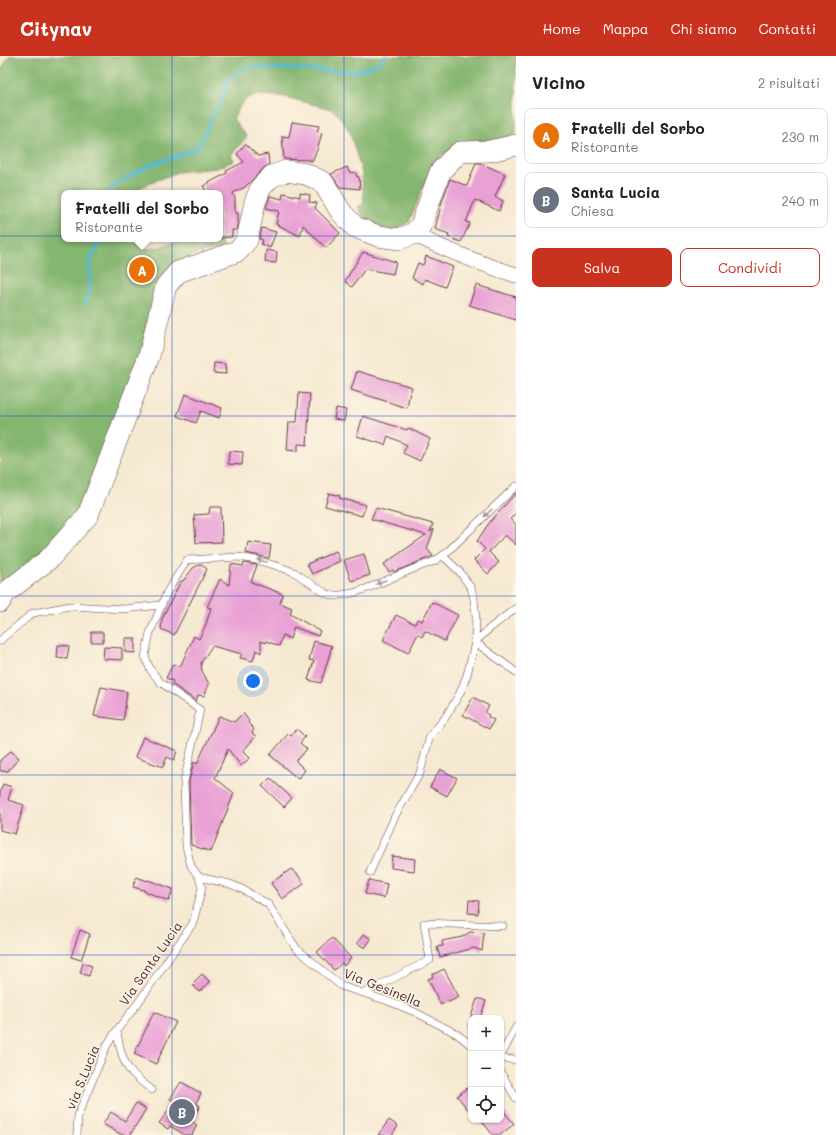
<!DOCTYPE html>
<html lang="it">
<meta charset="utf-8">
<style>
:root{--surface:#fff;--page:#f2f2f2;--text:#222;--muted:#767676;--line:#e0e0e0;--accent:#c8321e}
body{margin:0;font-family:Mali,sans-serif;background:var(--page);color:var(--text)}
.controls{position:absolute;right:12px;bottom:12px;display:grid;overflow:hidden;border-radius:8px;box-shadow:0 1px 3px #0004}
.controls button{width:36px;height:36px;display:grid;place-items:center;padding:0;border:0;border-bottom:1px solid var(--line);background:var(--surface);color:var(--text);font:20px sans-serif}
.you{position:absolute;left:253px;top:625px;width:14px;height:14px;margin:-10px;border:3px solid #fff;border-radius:50%;background:#1a73e8;box-shadow:0 0 0 6px #1a73e833}
.badge{display:grid;place-items:center;width:26px;height:26px;border-radius:50%;background:var(--accent);color:#fff;font-size:13px;font-weight:700}
.pin{position:absolute;translate:-50% -50%;border:2px solid #fff;box-shadow:0 1px 4px #0006}
.popup{position:absolute;left:61px;top:134px;width:162px;height:52px;box-sizing:border-box;display:grid;place-content:center;border-radius:8px;background:var(--surface);filter:drop-shadow(0 1px 3px #0005);font-size:13px;white-space:nowrap;color:var(--muted)}
.popup b{font-size:15px;color:var(--text)}
.popup::after{content:'';position:absolute;left:50%;top:100%;margin-left:-8px;border:8px solid transparent;border-top-color:var(--surface)}
.list{margin:0;padding:0;list-style:none}
h2{display:flex;justify-content:space-between;align-items:center;height:52px;margin:0;padding:0 16px;font-size:17px}
h2 small{font-size:13px;font-weight:400;color:var(--muted)}
.list li{display:grid;grid-template-columns:26px 1fr auto;gap:12px;align-items:center;box-sizing:border-box;height:56px;margin:0 8px 8px;padding:0 8px;border:1px solid var(--line);border-radius:8px}
.list b{display:block;font-size:15px;white-space:nowrap}
.list p{margin:0;font-size:13px;white-space:nowrap;color:var(--muted)}
.list em{font-size:13px;font-style:normal;color:var(--muted)}
.actions{display:flex;gap:8px;padding:12px 16px}
.actions a{flex:1;padding:9px 0;border:1px solid var(--accent);border-radius:8px;text-align:center;font-size:14px;color:var(--accent)}
.actions .main{background:var(--accent);color:#fff}
.icon{flex:none;width:22px;height:22px;fill:none;stroke:currentColor;stroke-width:2;stroke-linecap:round;stroke-linejoin:round}
.map{position:relative;flex:none;width:516px;height:1079px;overflow:hidden}
header{display:flex;align-items:center;gap:24px;box-sizing:border-box;height:56px;padding:0 20px;background:var(--accent);color:#fff}
header strong{font-size:19px}
nav{display:flex;gap:22px;margin-inline-start:auto;font-size:14px}
main{display:flex}
aside{flex:1;background:var(--surface)}
.map>svg:first-child{display:block}
</style>
<header>
<strong>Citynav</strong>
<nav><a>Home</a><a>Mappa</a><a>Chi siamo</a><a>Contatti</a></nav>
</header>
<main>
<div class="map">
<svg width="516" height="1079" viewBox="0 0 516 1079">
<rect width="100%" height="100%" fill="#fcf5e5"/>
<filter id="ink" filterUnits="userSpaceOnUse"><feTurbulence type="fractalNoise" baseFrequency=".025" numOctaves="2"/><feDisplacementMap in="SourceGraphic" scale="8" xChannelSelector="R" yChannelSelector="G"/><feConvolveMatrix kernelMatrix="1 2 1 2 8 2 1 2 1" color-interpolation-filters="sRGB"/></filter>
<filter id="wash" filterUnits="userSpaceOnUse"><feTurbulence type="fractalNoise" baseFrequency=".012" numOctaves="4" result="noise"/><feDisplacementMap in="SourceGraphic" scale="16" xChannelSelector="R" yChannelSelector="G"/><feGaussianBlur stdDeviation="0.9" result="paint"/><feColorMatrix in="noise" values="0 0 0 0 0 0 0 0 0 0 0 0 0 0 0 0 0 1.4 0 .05"/><feComposite in="paint" operator="in"/></filter>
<g filter="url(#wash)">
<rect width="100%" height="100%" fill="#f6e9d1"/>
<path fill="#85b66f" stroke="#686a4d" d="M9,0H516V78L510,81L463,88L440,100L431,112L409,166L395,174L378,172L366,164L358,151L364,148L362,117L350,76L338,58L331,53L281,40L255,39L248,42L242,48L237,55L233,63L247,81L231,99L234,105L216,112L177,116L141,131L139,137H64V183H134L143,194L160,191L183,183H184L186,188L220,185L224,192L196,198L178,208L145,296L83,449L69,471L0,537V43L3,38L0,35V16Z"/>
<g fill="none" stroke-linecap="round" stroke-linejoin="round">
<path stroke="#52bad0" stroke-width="3.5" d="M109,137L114,129L137,116L153,108L180,99L199,90L215,55L220,49L227,26L239,15L253,11L354,16L374,10L386,0
M85,248L90,231V205L101,183"/>
</g>
<g id="blocks">
<path fill="#e9a1d5" d="M292,66L319,70L317,76L322,77L317,94L312,105L309,104L284,103L282,80L289,81Z
M245,88L258,100L268,98L269,108L264,112L245,131L233,137L235,142V157H238V169L237,174H232V181L220,182V137H207L203,130L227,117L226,115L244,106L237,98Z
M476,107H480L505,118L495,141L503,145L499,155L475,144L466,166L470,167L461,186L448,181L449,178L435,173L442,146L450,123L467,130Z
M347,111L349,116L356,117L357,121H359L360,133L340,131L331,118Z
M283,137L300,141V137L310,139L309,146L317,147L315,152L340,177L326,192L303,169L300,180L276,168L279,155L266,152L270,140L282,143Z
M262,172L276,176L270,192L261,188L263,184L259,183Z
M266,194L277,196L276,207L265,206Z
M363,196L396,206L393,218L365,213L352,231L345,225Z
M426,200L453,211L445,231L425,223L423,228L412,222L418,207L423,209Z
M476,229L516,241V264L469,249Z
M214,307L225,308L226,318L213,317Z
M357,315L412,331L409,340L407,352L351,334Z
M299,337L310,338L307,389L298,388V395L287,394L289,366H297Z
M185,338L222,352L219,362L201,355L196,367L177,360Z
M336,352L346,354L344,365L334,363Z
M363,360L407,374L408,372L430,383L420,405L403,397L407,389L388,380L385,389L357,380Z
M229,395L243,396L242,409L228,408Z
M329,437L340,440L339,442L366,449L362,460L325,450Z
M516,437V457L510,463L516,468V489L505,479L489,496L499,506L488,518L474,504L485,493L477,485L489,467Z
M210,451H221L222,486L196,487L194,459L209,458Z
M376,452L433,468L430,476L434,473L427,493L433,500L394,516L393,514L389,516L384,508L426,479L371,463Z
M248,486L271,489L269,502L246,497Z
M336,495L340,505L312,518L307,508Z
M364,498L370,519L351,525L344,504Z
M244,507L257,509L251,526L283,538L280,547L292,552L290,558L320,575L318,580L294,571L290,583L283,579L279,590L266,585V587L261,585V597L256,594L253,605L240,602L242,598L212,590L201,607L202,615L209,628L204,640L198,639L196,645L172,628L173,625L166,622L173,608L180,611L194,580L199,583L206,568L211,552L207,551L220,523L229,529L231,508L243,510Z
M201,508L207,513L174,579L161,573L162,563L181,525H183L193,512Z
M432,546L458,559L445,585L425,575L422,581L418,578L408,597L383,584L396,559L415,568L417,563L422,565Z
M91,576H103V586H91Z
M125,582H135V597L125,596Z
M314,585L332,590L321,627L308,624L314,605L309,604Z
M58,589L69,590L67,603L57,602Z
M104,591L122,592V604L103,603Z
M101,631L127,636L124,660L123,664L94,660Z
M473,641L489,650L485,657L489,659L488,661L494,664L489,673L463,659Z
M243,657L249,665L248,667L254,673L252,677L256,680L243,695L250,702L241,710L228,693L215,722L234,737L211,796L191,789L189,725L194,706L197,708L219,660L234,666Z
M297,673L305,681L300,687L307,693L296,705L305,714L298,723L270,699L288,678L291,680Z
M143,681L177,695L174,704L167,701L163,711L135,701Z
M11,695L19,702L8,715H0V704Z
M440,713L457,722L447,740L430,731Z
M270,722L292,742L284,751L262,730Z
M3,728L12,731L8,744L24,749L15,778L0,774V737Z
M392,800L415,803L414,815L391,812Z
M291,813L298,819L304,828L282,843L271,827Z
M136,821L148,825V824L173,833L169,845L144,835V834L133,831Z
M369,824L387,828L384,842L365,838Z
M469,844L479,845L478,858L468,857Z
M80,874L90,878L81,904L71,901Z
M470,876L484,877L482,895L474,892L440,901L437,891L443,890L442,885L462,881Z
M364,878L371,883L365,892L357,887Z
M332,882L351,902L344,910L342,907L334,914L317,896Z
M83,907L92,910L89,920L80,917Z
M444,913L459,941L449,946L447,945L441,949L428,923L433,921L432,919Z
M202,918L210,926L199,936L192,928Z
M477,943H481L486,945L480,962H471V971L468,970Z
M154,956L176,966L156,1008L134,998Z
M181,1026L201,1037L196,1047L200,1050L191,1065L197,1069L192,1079H185L170,1070L168,1073L159,1067L175,1046L170,1043Z
M471,1029V1057L457,1040Z
M136,1047L146,1053L130,1079H122L103,1068L111,1056L125,1065Z
M501,1052L514,1068L500,1079H493L481,1064H501Z
M389,1064L398,1070L392,1079H378Z"/>
</g>
</g>
<g filter="url(#ink)">
<use href="#blocks" fill-opacity="0" stroke="#643d44" stroke-width="1"/>
<g fill="none" stroke-linecap="round" stroke-linejoin="round">
<defs>
<path id="service" d="M0,585L5,580L33,557L70,550L124,553L161,549
M475,586L490,572L516,552
M475,586L516,616
M370,816L395,760L420,717L430,680L445,662L460,637L467,619L475,586L476,561L474,543L471,532L460,516L443,500
M199,821L230,828L242,833L268,848L296,892L341,930L388,945L415,956L457,978L471,989
M364,937L430,904L424,867L503,870
M501,1000L516,971
M501,1002L516,1004
M501,1017L516,1042
M152,1034C145,1029 138,1023 132,1017C123,1008 118,987 117,974L138,947L193,867L202,832L199,821L191,810L186,790L184,726L200,654L160,626L150,613L145,600L150,577L167,536L187,504L238,501L256,504L277,510L294,516L325,537L334,540L353,537L368,532L413,513L435,505L446,497L516,430
M77,1079L78,1059L107,989L117,974"/>
<path id="minor" d="M413,178C446,194 481,208 516,219"/>
<path id="secondary" d="M0,546L5,537L49,503L88,459L149,300L166,230L178,216L238,195L247,184L255,146L261,131L272,120L286,115L306,118L323,126L341,156L355,171L378,180L399,183L413,178L421,169L440,116L450,105L460,96L490,95L516,89"/>
</defs>
<use href="#service" stroke="#643d44" stroke-width="8"/>
<use href="#minor" stroke="#643d44" stroke-width="16"/>
<use href="#secondary" stroke="#643d44" stroke-width="22"/>
<use href="#service" stroke="#fff" stroke-width="7"/>
<use href="#minor" stroke="#fff" stroke-width="15"/>
<use href="#secondary" stroke="#fff" stroke-width="21"/>
</g>
<defs><path id="oneway-solid" d="M-6-.8H1V-3.2L6.5 0L1 3.2V.8H-6Z"/></defs>
<g fill="#ae9aa0">
<use href="#oneway-solid" transform="translate(488 457) rotate(136)"/>
<use href="#oneway-solid" transform="translate(262 505) rotate(-165)"/>
<use href="#oneway-solid" transform="translate(381 526) rotate(156)"/>
</g>
</g>
<path fill="none" stroke="#1d4ed8" stroke-width="1" stroke-opacity="0.55" d="M172,0V1079M344,0V1079M0,180H516M0,360H516M0,540H516M0,719H516M0,899H516"/>
<g text-anchor="middle" dominant-baseline="central" stroke-width="3" stroke-linejoin="round" paint-order="stroke">
<g font-size="13" fill="#4a1f2b" stroke="#fcf5e5">
<text transform="translate(150 907) rotate(-55)">Via Santa Lucia</text>
<text transform="translate(383 931) rotate(22)">Via Gesinella</text>
<text transform="translate(82 1021) rotate(-68)">via S.Lucia</text>
</g>
</g>
</svg>
<div class="controls">
<button>+</button>
<button>−</button>
<button><svg class="icon" aria-label="locate" viewBox="0 0 24 24"><circle cx="12" cy="12" r="6"/><path d="M12 2v4M12 18v4M2 12h4M18 12h4"/></svg></button>
</div>
<div class="you"></div>
<div class="pin badge" style="left:142px;top:214px;background:#e8710a">A</div>
<div class="popup"><b>Fratelli del Sorbo</b>Ristorante</div>
<div class="pin badge" style="left:182px;top:1056px;background:#6b7280">B</div>
</div>
<aside>
<h2>Vicino<small>2 risultati</small></h2>
<ul class="list">
<li><span class="badge" style="background:#e8710a">A</span><div><b>Fratelli del Sorbo</b><p>Ristorante</p></div><em>230 m</em></li>
<li><span class="badge" style="background:#6b7280">B</span><div><b>Santa Lucia</b><p>Chiesa</p></div><em>240 m</em></li>
</ul>
<div class="actions"><a class="main">Salva</a><a>Condividi</a></div>
</aside>
</main>
